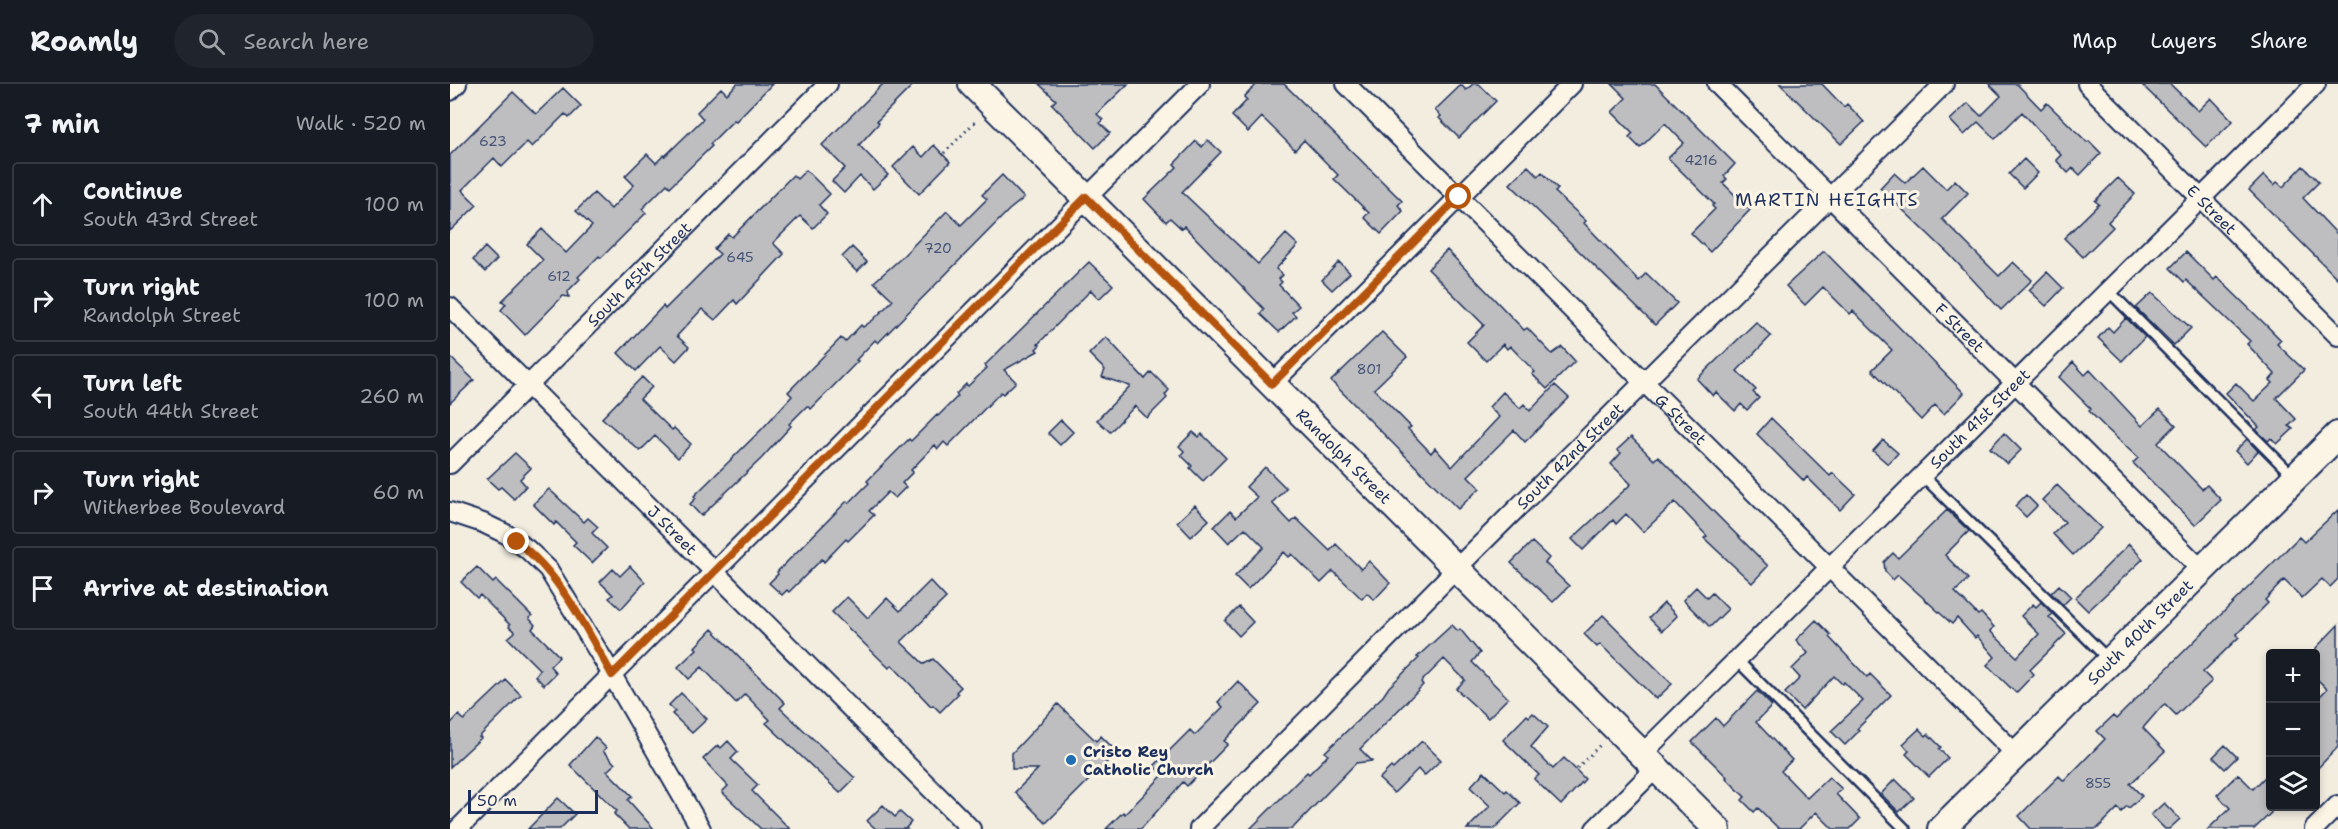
<!DOCTYPE html>
<meta charset="utf-8">
<style>
:root{--surface:#171b24;--page:#20242c;--text:#f1f3f6;--muted:#9ea1a6;--line:#363941}
body{margin:0;font-family:"Shantell Sans",sans-serif;background:var(--page);color:var(--text)}
.controls{position:absolute;right:18px;bottom:18px;display:grid;overflow:hidden;border-radius:6px;box-shadow:0 3px 9px #0003}
.controls button{width:54px;height:54px;display:grid;place-items:center;padding:0;border:0;border-bottom:2px solid var(--line);background:var(--surface);color:var(--text);font:30px sans-serif}
.scale{position:absolute;left:18px;bottom:15px;width:130px;box-sizing:border-box;padding-left:6px;border:3px solid #1b2f5e;border-top:0;font-size:16px;line-height:21px;white-space:nowrap;color:#1b2f5e;-webkit-text-stroke:4px #fcf5e5;paint-order:stroke}
.stop{position:absolute;width:18px;height:18px;margin:-14px;border:4px solid #b45309;border-radius:50%;background:#fff}
.stop.end{background:#b45309;border-color:#fff;box-shadow:0 2px 6px #0008}
.list{margin:0;padding:0;list-style:none}
h2{display:flex;justify-content:space-between;align-items:center;height:78px;margin:0;padding:0 24px;font-size:26px}
h2 small{font-size:20px;font-weight:400;color:var(--muted)}
.list li{display:grid;grid-template-columns:39px 1fr auto;gap:18px;align-items:center;box-sizing:border-box;height:84px;margin:0 12px 12px;padding:0 12px;border:2px solid var(--line);border-radius:6px}
.list b{display:block;font-size:22px;white-space:nowrap}
.list p{margin:0;font-size:20px;white-space:nowrap;color:var(--muted)}
.list em{font-size:20px;font-style:normal;color:var(--muted)}
.icon{flex:none;width:33px;height:33px;fill:none;stroke:currentColor;stroke-width:2;stroke-linecap:round;stroke-linejoin:round}
.map{position:relative;flex:none;width:1888px;height:745px;overflow:hidden}
header{display:flex;align-items:center;gap:36px;box-sizing:border-box;height:84px;padding:0 30px;background:var(--surface);border-bottom:2px solid var(--line)}
header strong{font-size:28px}
nav{display:flex;gap:33px;margin-inline-start:auto;font-size:21px}
.search{width:420px;height:54px;background:var(--page);display:flex;align-items:center;gap:15px;box-sizing:border-box;padding:0 21px;border-radius:33px;color:var(--muted);font-size:22px}
main{display:flex}
aside{flex:1;background:var(--surface)}
.map>svg:first-child{display:block}
</style>
<header>
<strong>Roamly</strong>
<div class="search"><svg class="icon" aria-label="search" viewBox="0 0 24 24"><circle cx="10" cy="10" r="6"/><path d="M15 15l6 6"/></svg>Search here</div>
<nav><a>Map</a><a>Layers</a><a>Share</a></nav>
</header>
<main>
<aside>
<h2>7 min<small>Walk · 520 m</small></h2>
<ul class="list">
<li><svg class="icon" aria-label="ahead" viewBox="0 0 24 24"><path d="M12 20V5M6 11l6-6 6 6"/></svg><div><b>Continue</b><p>South 43rd Street</p></div><em>100 m</em></li>
<li><svg class="icon" aria-label="right" viewBox="0 0 24 24"><path d="M7 20v-9h11M14 6l5 5-5 5"/></svg><div><b>Turn right</b><p>Randolph Street</p></div><em>100 m</em></li>
<li><svg class="icon" aria-label="left" viewBox="0 0 24 24"><path d="M17 20v-9H6M10 6l-5 5 5 5"/></svg><div><b>Turn left</b><p>South 44th Street</p></div><em>260 m</em></li>
<li><svg class="icon" aria-label="right" viewBox="0 0 24 24"><path d="M7 20v-9h11M14 6l5 5-5 5"/></svg><div><b>Turn right</b><p>Witherbee Boulevard</p></div><em>60 m</em></li>
<li><svg class="icon" aria-label="arrive" viewBox="0 0 24 24"><path d="M6 21V4h12l-3 4 3 4H6"/></svg><div><b>Arrive at destination</b></div></li>
</ul>
</aside>
<div class="map">
<svg width="1888" height="745" viewBox="0 0 1888 745">
<rect width="100%" height="100%" fill="#f3ede0"/>
<filter id="ink" filterUnits="userSpaceOnUse"><feTurbulence type="fractalNoise" baseFrequency=".0167" numOctaves="2"/><feDisplacementMap in="SourceGraphic" scale="12" xChannelSelector="R" yChannelSelector="G"/><feConvolveMatrix kernelMatrix="1 2 1 2 8 2 1 2 1" color-interpolation-filters="sRGB"/></filter>
<g filter="url(#ink)">
<path fill="#bebec0" stroke="#1b2f5e" stroke-width="1.5" d="M287,0H322L286,37L284,36L260,60L262,62L220,103L217,100L192,125L196,129L151,174L149,172L128,193L130,195L118,207L119,213L113,212L75,251L51,226L56,220L52,217L93,176L77,160L92,145L116,169L142,142L126,127L144,109L161,125L184,101L175,92L197,70L206,79L214,71L215,72L253,35L247,28L271,4L277,10Z
M433,0H464L427,37L429,39L409,61L438,91L423,105L410,92L394,109L382,97L395,84L372,61Z
M589,0H678L647,30L653,36L650,39L660,49L645,64L602,20L606,16Z
M807,0H834L952,117L948,121L953,127L931,150L914,133L919,129L884,95L888,91L854,56L845,66L812,33L798,48L782,32L797,16L794,13Z
M1023,0H1029L1046,17L1009,54L989,34L991,32L985,26L1011,1L1016,6Z
M1162,0H1205L1285,80L1274,92L1277,95L1273,99L1300,126L1260,168L1241,149L1265,125L1262,122L1264,120L1218,74L1234,59L1215,39L1190,64L1179,53L1183,49L1162,28L1176,14Z
M1330,0H1372L1394,23L1397,20L1414,38L1391,60Z
M1539,0H1567L1591,25L1597,19L1637,58L1639,57L1651,69L1630,91L1623,84L1618,89L1606,76L1611,71L1572,28L1545,55L1528,38L1514,51L1500,36L1518,19L1531,32L1551,12Z
M1691,0H1720L1748,27L1761,14L1783,37L1756,63Z
M113,4L131,22L119,34L115,30L82,63L77,58L52,83L44,74L12,106L27,121L0,147V71L63,8L86,30Z
M758,56L771,68L732,108L808,180L836,150L848,161L826,185L833,191L829,195L832,198L829,201L849,222L842,228L846,232L829,248L810,230L814,225L734,142L732,145L720,134L716,138L694,115L727,83L724,80L746,57L752,63Z
M484,61L500,78L469,110L443,83L463,63L473,73Z
M1574,75L1588,89L1573,104L1559,90Z
M1078,82L1088,92L1092,88L1108,105L1105,108L1136,137L1134,139L1189,197L1196,189L1227,219L1205,241L1060,100Z
M1473,82L1496,105L1505,96L1518,109L1492,135L1549,192L1563,178L1582,196L1551,226L1499,170L1430,104L1444,89L1455,99Z
M1853,82L1869,98L1853,114L1888,151V195L1799,106L1814,91L1824,101L1827,98L1833,103Z
M356,86L380,110L369,121L377,130L363,144L350,132L323,159L334,170L287,220L284,216L265,236L252,225L227,252L239,263L226,277L210,262L186,287L168,269L213,222L215,225L270,170L264,165L278,150L282,153L343,91L347,95Z
M552,91L574,114L559,126L428,259L425,256L406,276L408,277L361,325L357,322L339,340L341,342L311,375L251,432L240,420L246,414L244,412L312,345L342,312L338,308L391,254L395,258L411,241L413,243L423,236L443,216L424,198L449,176L497,127L511,141L537,115L532,111Z
M1668,94L1685,110L1658,138L1663,143L1633,173L1614,154L1649,120L1645,117Z
M35,163L47,175L35,188L23,176Z
M402,163L417,178L407,188L392,173Z
M997,166L1074,246L1077,244L1102,270L1112,263L1125,277L1097,305L1082,290L1085,288L1060,262L1057,265L1053,260L1036,277L1017,258L1034,241L978,185Z
M1374,167L1514,309L1494,330L1485,321L1471,336L1422,286L1442,266L1403,227L1400,230L1373,203L1355,221L1336,202Z
M1736,168L1764,196L1767,193L1816,241L1831,256L1827,260L1854,286L1826,314L1846,335L1839,342L1843,345L1827,360L1821,354L1818,357L1806,346L1809,343L1776,309L1786,299L1804,317L1823,299L1820,296L1825,290L1797,260L1800,257L1736,196L1734,198L1720,184Z
M639,178L663,201L649,215L641,206L588,260L590,261L586,265L588,267L554,286L566,298L553,310L551,308L498,362L494,358L488,365L485,361L461,386L463,388L452,399L456,403L445,414L438,408L419,427L424,431L398,457L396,455L374,478L372,475L339,508L337,506L332,511L319,499L328,490L327,488L397,417L399,419L419,399L417,397L459,355L461,357L487,331L488,332L508,312L506,310L516,300L518,302L537,284L535,281Z
M889,178L900,189L882,206L872,196Z
M1597,188L1613,204L1596,222L1579,206Z
M1702,209L1741,244L1724,261L1686,224Z
M1676,234L1695,253L1672,277L1648,254L1658,243L1663,248Z
M1306,238L1321,252L1287,287L1306,306L1303,308L1309,314L1297,326L1291,320L1285,327L1266,308L1263,312L1247,295Z
M932,248L957,273L924,305L961,343L958,345L981,369L985,364L1002,383L1049,333L1039,323L1053,308L1070,324L1074,320L1080,327L1105,301L1119,314L1075,358L1064,346L1018,392L1030,404L1008,425L881,297Z
M656,253L695,295L701,288L719,306L715,311L717,314L697,334L685,322L660,348L647,336L680,302L652,293L655,286L639,270Z
M0,273L24,296L0,319Z
M1623,278L1635,291L1640,286L1692,342L1710,325L1726,341L1708,359L1752,405L1757,401L1771,416L1745,441L1683,379L1688,374L1655,343L1639,327L1641,325L1609,293Z
M192,293L202,303L190,315L222,346L224,344L241,360L228,374L205,352L190,367L152,334Z
M1321,334L1380,392L1383,389L1405,410L1390,426L1357,393L1354,397L1307,350Z
M611,336L623,348L610,361L598,349Z
M743,348L749,353L752,350L776,374L753,397L740,384L742,382L731,371L734,367L729,362Z
M1554,349L1571,366L1557,380L1540,364Z
M1181,353L1204,376L1208,372L1318,482L1302,499L1254,454L1257,452L1225,418L1193,448L1176,430L1166,440L1163,436L1133,466L1122,455L1181,400L1161,380L1171,369L1167,366Z
M1797,355L1808,367L1797,379L1785,367Z
M1433,356L1448,369L1438,380L1423,367Z
M65,369L81,384L70,395L76,402L64,415L51,403L48,405L37,395Z
M815,383L836,404L822,419L841,439L846,434L880,467L886,460L911,485L919,477L940,499L924,516L917,509L912,515L883,487L871,499L842,470L839,473L834,468L798,505L785,492L814,463L795,444L779,459L764,443L780,427L786,433L807,413L796,403Z
M1607,401L1651,444L1623,471L1603,450L1615,438L1592,416Z
M99,405L134,438L138,434L148,443L142,449L157,464L142,479L123,461L126,458L106,438L104,441L83,420Z
M1576,411L1587,422L1576,433L1565,422Z
M745,421L759,436L741,453L727,438Z
M1497,426L1519,447L1495,471L1518,495L1505,508L1528,531L1531,529L1544,543L1540,547L1567,573L1589,550L1571,532L1583,520L1586,523L1591,518L1603,530L1599,533L1616,550L1580,586L1584,590L1566,609L1537,581L1545,573L1527,552L1525,554L1507,534L1502,540L1448,491L1443,496L1435,487L1434,478L1443,469L1448,474Z
M1888,426V495L1880,503L1872,495L1852,514L1834,496L1815,516L1818,519L1786,551L1789,553L1753,588L1762,597L1726,631L1715,620L1712,622L1693,644L1715,667L1680,700L1692,712L1679,724L1677,722L1671,728L1668,724L1647,745H1581L1569,732L1609,692L1614,697L1655,655L1647,647L1663,632L1666,635L1849,453L1854,458Z
M1082,458L1099,474L1095,479L1119,502L1103,518L1061,479Z
M1679,460L1693,475L1638,527L1625,514Z
M180,482L195,498L171,525L159,514L163,511L150,498L163,485L170,492Z
M27,483L43,499L46,496L82,532L79,534L85,541L82,545L108,571L109,573L100,582L106,589L94,601L85,592L90,586L58,554L65,548L59,543L60,541L30,511L27,514L11,498Z
M480,497L496,514L451,558L474,580L483,575L511,603L506,608L508,610L490,628L483,621L481,622L442,581L439,584L382,528L397,513L418,534L437,514L450,527Z
M1609,501L1621,513L1613,521L1601,509Z
M1246,503L1257,514L1262,509L1278,525L1260,543L1233,516Z
M1214,519L1227,532L1212,547L1199,534Z
M789,523L803,538L789,552L775,537Z
M1153,531L1222,600L1206,615L1150,560L1147,563L1134,550Z
M1366,536L1381,551L1379,553L1417,593L1420,590L1441,611L1407,645L1409,647L1395,661L1381,647L1413,617L1394,598L1392,600L1384,592L1352,626L1335,609L1350,594L1342,585L1358,569L1346,556Z
M1002,541L1008,547L1010,545L1030,569L1022,578L1058,614L1038,634L1006,605L1015,596L994,575L971,598L973,601L910,665L922,677L906,679L842,745H800L857,688L859,690L878,671L875,668L933,612L939,603L969,574L967,573Z
M1888,541V663L1866,686V616L1877,605L1866,594V564Z
M262,545L335,619L330,624L405,694L390,709L316,639L320,636L295,610L286,619L252,583L239,595L228,583L247,565L245,563Z
M56,596L71,611L29,653L31,654L0,683V640L9,631L14,636Z
M788,597L811,620L774,657L778,660L737,702L733,698L691,745H656L673,728L675,730L713,691L704,682L740,646L745,651L773,623L768,618Z
M1307,607L1322,622L1306,638L1342,676L1331,687L1357,714L1379,693L1392,705L1386,710L1410,735L1400,745H1383L1366,728L1349,745H1329L1308,724L1304,728L1292,716L1295,713L1276,694L1277,693L1242,658L1266,634L1273,642Z
M231,609L257,635L242,649L222,630L225,627L219,621Z
M608,620L646,657L651,652L667,668L596,739L565,708L588,685H562V669Z
M1083,629L1098,643L1081,663L1103,685L1114,674L1135,695L1111,721L1084,695L1089,691L1053,656L1077,631L1079,633Z
M1469,645L1476,652L1478,650L1491,663L1489,665L1498,674L1479,693L1456,670L1459,667L1453,660Z
M145,653L156,664L153,667L165,680L157,687L182,712L178,716L204,745H179L164,730L167,727L120,681Z
M278,657L288,668L281,675L308,701L302,707L340,745H311L272,708L278,702L253,675L268,661L271,664Z
M972,657L991,676L974,692L968,685L944,709L929,695L941,683L943,685Z
M1775,661L1787,673L1775,685L1763,673Z
M1821,687V729L1804,745H1758L1780,724L1767,711L1788,690L1803,705Z
M1034,688L1055,708L1057,706L1070,719L1044,745H1017L1040,722L1020,703Z
M1445,695L1464,714L1449,728L1431,710Z
M108,714L125,730L110,745H78Z
M1714,719L1730,735L1719,745H1715L1701,731Z
M433,721L445,733L450,728L461,738L456,744L457,745H426L417,737Z"/>
<g fill="none" stroke-linecap="round" stroke-linejoin="round">
<defs>
<path id="service" d="M1658,206L1845,394
M1472,391L1658,575
M1286,575L1455,745"/>
<g id="minor">
<path id="s1" d="M896,0L1566,670"/>
<path id="s2" d="M1267,0L1752,486"/>
<path id="s3" d="M1637,0L1888,252"/>
<path d="M0,7L7,0"/>
<path id="s4" d="M0,223L521,745"/>
<path d="M822,300L1122,0"/>
<path id="s5" d="M0,380L378,0"/>
<path d="M0,428L33,439L56,450L77,465L98,485L154,577L251,745"/>
<path id="s6" d="M1192,670L1866,0"/>
<path d="M8,745L750,0"/>
<path id="s7" d="M749,745L1022,469L1494,0"/>
<path d="M1145,745L1206,684"/>
<path d="M1864,745L1888,721"/>
</g>
<g id="secondary">
<path id="s8" d="M522,0L1267,745"/>
<path id="s9" d="M1491,745L1888,351"/>
</g>
</defs>
<use href="#service" stroke="#1b2f5e" stroke-width="14"/>
<use href="#minor" stroke="#1b2f5e" stroke-width="22"/>
<use href="#secondary" stroke="#1b2f5e" stroke-width="30"/>
<path stroke="#1b2f5e" stroke-width="3" stroke-dasharray="1.5 4.5" stroke-linecap="butt" d="M494,69L527,36
M1127,684L1151,660"/>
<use href="#service" stroke="#fcf5e5" stroke-width="9"/>
<use href="#minor" stroke="#fcf5e5" stroke-width="18"/>
<use href="#secondary" stroke="#fcf5e5" stroke-width="26"/>
</g>
</g>
<g fill="none" stroke-linecap="round" stroke-linejoin="round" filter="url(#ink)">
<path stroke="#b45309" stroke-width="8" d="M67,458C111,491 136,544 162,591L636,113L822,300L1009,113"/>
</g>
<circle fill="#1f6fb2" stroke="#fcf5e5" stroke-width="2" cx="621" cy="676" r="6"/>
<g text-anchor="middle" dominant-baseline="central" stroke-width="6" stroke-linejoin="round" paint-order="stroke">
<g font-size="14" fill="#445376">
<text x="43" y="57">623</text>
<text x="1251" y="76">4216</text>
<text x="488" y="164">720</text>
<text x="290" y="173">645</text>
<text x="109" y="192">612</text>
<text x="919" y="285">801</text>
<text x="1648" y="699">855</text>
</g>
<g font-size="16" fill="#1b2f5e" stroke="#fcf5e5">
<text stroke="none"><textPath href="#s3" startOffset="177">E Street</textPath></text>
<text stroke="none"><textPath href="#s5" startOffset="268">South 45th Street</textPath></text>
<text stroke="none"><textPath href="#s2" startOffset="344">F Street</textPath></text>
<text stroke="none"><textPath href="#s1" startOffset="474">G Street</textPath></text>
<text stroke="none"><textPath href="#s6" startOffset="476">South 41st Street</textPath></text>
<text stroke="none"><textPath href="#s7" startOffset="526">South 42nd Street</textPath></text>
<text stroke="none"><textPath href="#s8" startOffset="526">Randolph Street</textPath></text>
<text stroke="none"><textPath href="#s4" startOffset="315">J Street</textPath></text>
<text stroke="none"><textPath href="#s9" startOffset="280">South 40th Street</textPath></text>
</g>
<g font-size="16" font-weight="bold" fill="#1b2f5e" stroke="#fcf5e5" text-anchor="start">
<text x="633" y="667">Cristo Rey<tspan x="633" dy="18">Catholic Church</tspan></text>
</g>
<g font-size="18" letter-spacing="1.5" fill="#1b2f5e" stroke="#fcf5e5">
<text x="1377" y="116">MARTIN HEIGHTS</text>
</g>
</g>
</svg>
<div class="controls">
<button>+</button>
<button>−</button>
<button><svg class="icon" aria-label="layers" viewBox="0 0 24 24"><path d="M12 4l9 5-9 5-9-5zM3 14l9 5 9-5"/></svg></button>
</div>
<div class="scale">50 m</div>
<div class="stop" style="left:1009px;top:113px"></div>
<div class="stop end" style="left:67px;top:458px"></div>
</div>
</main>
